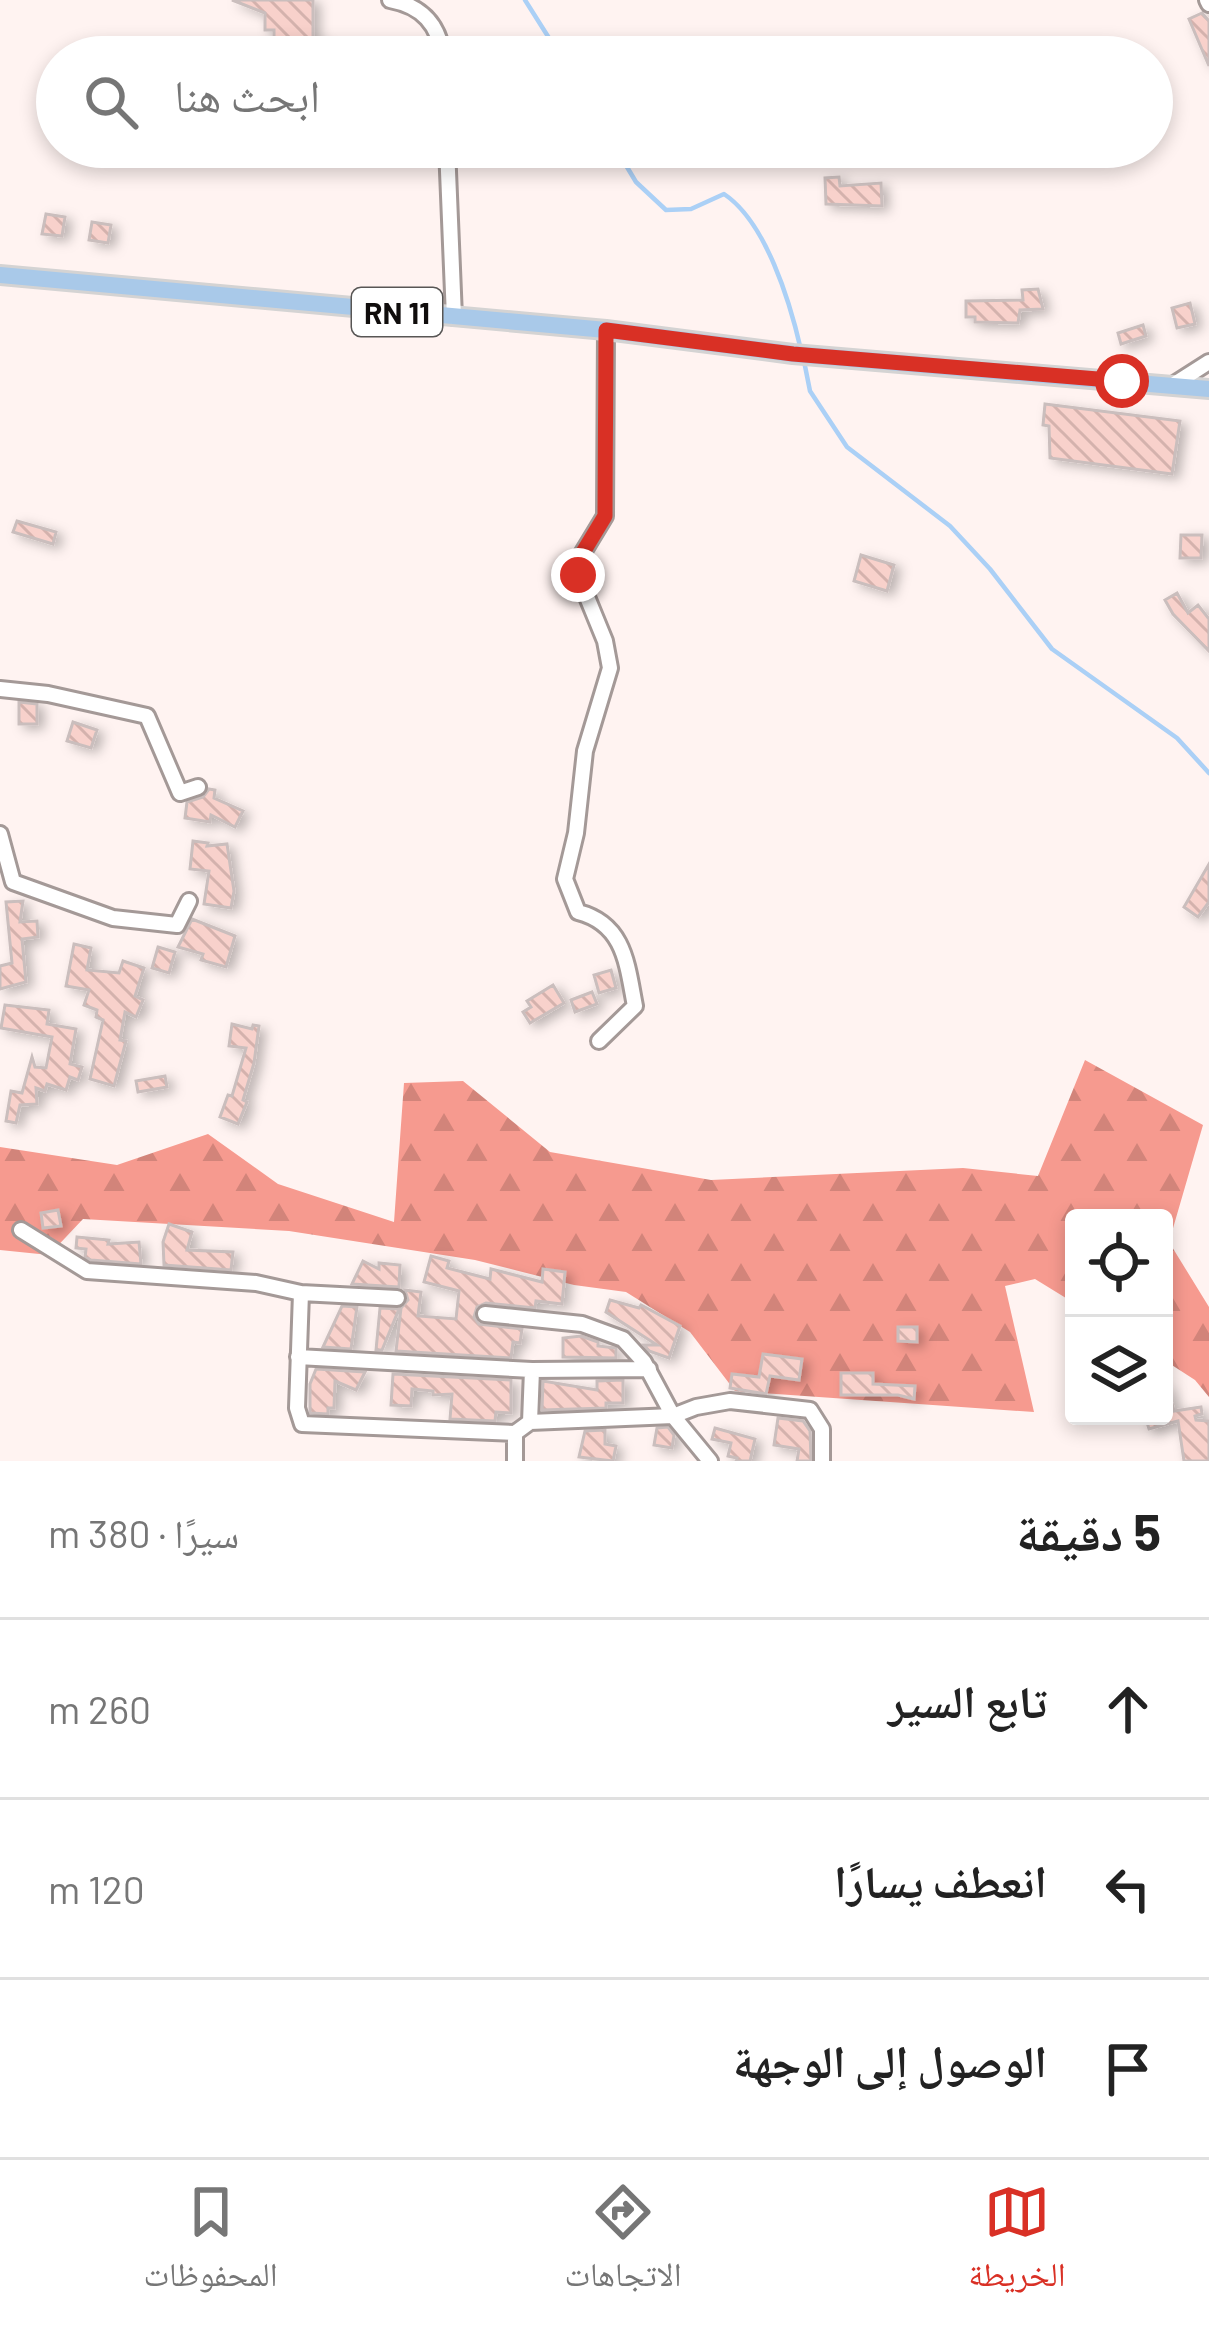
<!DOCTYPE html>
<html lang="ar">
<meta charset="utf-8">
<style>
:root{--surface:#fff;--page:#f2f2f2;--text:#222;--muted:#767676;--line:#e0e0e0;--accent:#d93025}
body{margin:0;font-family:Barlow,"Noto Naskh Arabic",sans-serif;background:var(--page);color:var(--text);direction:rtl}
.controls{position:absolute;right:36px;bottom:36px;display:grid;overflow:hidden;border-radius:12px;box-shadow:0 6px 18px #0003}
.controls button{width:108px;height:108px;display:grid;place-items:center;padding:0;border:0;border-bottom:3px solid var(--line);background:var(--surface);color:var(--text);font:60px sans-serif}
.stop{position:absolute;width:36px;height:36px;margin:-27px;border:9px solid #d93025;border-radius:50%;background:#fff}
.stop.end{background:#d93025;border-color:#fff;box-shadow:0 3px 12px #0008}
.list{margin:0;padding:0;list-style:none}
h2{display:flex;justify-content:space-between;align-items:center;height:156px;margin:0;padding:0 48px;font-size:51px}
h2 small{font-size:39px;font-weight:400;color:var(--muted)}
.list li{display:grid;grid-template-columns:78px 1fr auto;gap:36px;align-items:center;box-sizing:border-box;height:180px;padding:0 48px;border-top:3px solid var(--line)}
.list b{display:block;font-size:45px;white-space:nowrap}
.list em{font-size:39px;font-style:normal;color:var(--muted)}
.icon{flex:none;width:66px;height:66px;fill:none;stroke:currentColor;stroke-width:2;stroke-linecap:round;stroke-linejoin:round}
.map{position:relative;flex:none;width:1209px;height:1461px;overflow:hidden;direction:ltr}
.search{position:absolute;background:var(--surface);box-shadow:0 6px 18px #0003;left:36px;right:36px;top:36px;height:132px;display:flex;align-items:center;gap:30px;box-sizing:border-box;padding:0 42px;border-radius:66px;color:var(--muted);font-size:45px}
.sheet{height:696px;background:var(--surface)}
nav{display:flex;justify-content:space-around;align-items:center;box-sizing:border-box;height:168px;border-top:3px solid var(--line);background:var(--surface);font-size:33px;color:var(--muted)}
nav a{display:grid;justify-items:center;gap:6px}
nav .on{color:var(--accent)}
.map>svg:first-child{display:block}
</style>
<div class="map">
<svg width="1209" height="1461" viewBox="0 0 1209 1461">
<defs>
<pattern id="forest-firs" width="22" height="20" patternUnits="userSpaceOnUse" patternTransform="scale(3)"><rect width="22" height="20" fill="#f69a8f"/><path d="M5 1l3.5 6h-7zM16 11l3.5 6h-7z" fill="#d2847a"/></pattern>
<pattern id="building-back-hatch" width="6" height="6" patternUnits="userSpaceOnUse" patternTransform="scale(3)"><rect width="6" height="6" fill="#f8d1cb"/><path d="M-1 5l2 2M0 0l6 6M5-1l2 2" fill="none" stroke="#d4b2ad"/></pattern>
<filter id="shadow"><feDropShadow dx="6" dy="4" stdDeviation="6" flood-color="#0004"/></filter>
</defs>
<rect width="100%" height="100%" fill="#fff3f1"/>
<path fill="url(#forest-firs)" d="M1085,1060L1203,1125L1169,1242L1209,1307V1397L1195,1380L1164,1360V1218H1074V1303L1035,1279L1005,1286L1034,1412L735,1391L690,1332L626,1292L574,1285L475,1260L289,1231L83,1219L49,1255L0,1250V1147L117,1165L208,1134L278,1184L394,1222L404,1083L463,1081L550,1152L711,1180L963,1168L1038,1176Z"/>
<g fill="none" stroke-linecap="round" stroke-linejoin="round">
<path stroke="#abd0f6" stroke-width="4.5" d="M525,0L561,57
M615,147L636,182L666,210L691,209L724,194C766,222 790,302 801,350
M804,361L810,391L847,447L950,526L990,569L1052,649L1177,738L1209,773"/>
</g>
<path fill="url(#building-back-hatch)" stroke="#cabebd" stroke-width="3" filter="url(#shadow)" d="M232,0H313V38L322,41L317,57H266L274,43V30H265V13Z
M1202,13L1209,21V66L1189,19Z
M839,177L840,186L881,183L882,206L826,204L825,178Z
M46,214L65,217L62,236L42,234Z
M92,222L111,225L108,243L89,240Z
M1038,289L1043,309L1020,310L1018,323L975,322V317H966V301L1023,300L1022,290Z
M1190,303L1195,324L1177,328L1172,308Z
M1143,325L1146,336L1121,344L1118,333Z
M1045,404L1180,421L1172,474L1050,458L1049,426L1043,425Z
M17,521L56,532L53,544L13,532Z
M1181,535H1202L1201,558H1180Z
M861,555L894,565L887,591L854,581Z
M1177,593L1188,613L1198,605L1209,619V651L1173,614L1165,600Z
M19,702L37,704V724H19Z
M73,722L97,730L91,748L67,741Z
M209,789L215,790L214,798L243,811L235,827L211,815L210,822L185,818L187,802L203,797Z
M193,841L208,843L207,846L227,844L234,891L231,908L204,904L209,871L190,869Z
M1209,864V902L1198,917L1184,907Z
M23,901L20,922L37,921L38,937L22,939L26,982L0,989V966L12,963L6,902Z
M192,919L235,936L226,967L201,960L203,954L178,947Z
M74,944L91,948L87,970L119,973L123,961L144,968L135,996L143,1000L136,1017L125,1012L120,1040L126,1041L114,1086L90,1079L103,1020L96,1017L97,1010L84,1005L89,990L66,986Z
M158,947L175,952L169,973L152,968Z
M611,970L616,988L599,993L594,975Z
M553,985L564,1003L530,1023L523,1012L531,1007L527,1001Z
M592,992L597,1004L575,1012L571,1000Z
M5,1005L49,1010L47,1024L76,1029L70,1064L82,1067L78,1080L70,1077L66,1090L47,1084L45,1091L36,1088L37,1104L20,1105L16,1123L6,1121L11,1091L22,1093L32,1057L35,1067L46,1068L52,1037L1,1028Z
M232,1024L252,1029L253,1025L259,1026L254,1063L243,1100L247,1102L238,1124L220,1117L228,1095L232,1096L246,1048L229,1046Z
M165,1076L167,1087L138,1092L136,1081Z
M58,1210L61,1226L43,1228L41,1213Z
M169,1224L192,1232L187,1250L233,1252L231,1270L164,1265L163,1242Z
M77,1237L109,1240L108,1244L139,1242L141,1264L91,1260L85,1257L86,1249L76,1248Z
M431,1256L449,1261L447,1268L490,1279L491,1269L542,1282L543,1269L565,1272L562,1304L536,1301L535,1308L486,1303L477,1307L474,1317L479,1324L522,1329L520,1343L513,1342L511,1358L396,1351L401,1308L408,1300L405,1290L421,1292L418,1316L456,1319L459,1291L424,1282Z
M363,1261L379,1269V1263L400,1265L399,1287L352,1284Z
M610,1300L639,1308L641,1305L680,1326L669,1358L649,1351L644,1345H657L606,1312Z
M342,1306L357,1307L351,1349L323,1347Z
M380,1308L399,1309L382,1350H376Z
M898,1327H917V1342L898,1341Z
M581,1336L598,1342V1346L616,1348V1358L563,1357V1338Z
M763,1354L802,1359L799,1380L770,1376L766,1394L730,1388L732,1374L759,1377Z
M316,1369L365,1372L356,1390L335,1381L334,1408H328V1414L310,1413V1384Z
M841,1373H873V1384L915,1386L914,1399L898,1395H841Z
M393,1374L511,1380V1413L496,1412L495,1421L450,1419L452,1394L433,1395V1391L412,1389L411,1406L391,1405Z
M623,1380V1403H606V1408L542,1410L543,1381L597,1390V1381Z
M1164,1386H1167L1174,1411L1201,1407L1202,1414L1195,1416L1196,1420L1209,1421V1461H1184L1178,1421L1149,1429L1145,1416H1164Z
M778,1418L803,1421L810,1431L811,1461H797L799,1449L774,1445Z
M668,1427L674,1435L672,1448L654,1445L657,1428Z
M715,1428L755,1439L750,1461H736L737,1458L728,1456L731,1443L712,1439Z
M605,1430V1444L616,1446L613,1461L579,1457L585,1431Z"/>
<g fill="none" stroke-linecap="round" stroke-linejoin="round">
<defs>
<path id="minor" d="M390,0C422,6 439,24 443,57
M1207,0L1209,4
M447,147L454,317
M1173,385L1209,362
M0,689L48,694L147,716L180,793L198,787
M0,834L13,882L113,918L177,925L189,901
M599,1041L635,1006C627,965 625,924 578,912L565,879L576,833L585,751L610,668L605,641L578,575L582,554L605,516L606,330
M21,1230L87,1271L256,1283L301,1293L297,1408L302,1424L515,1433
M301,1293L397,1298
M485,1314L582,1324L623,1339L644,1362L673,1416L710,1461
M298,1357L532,1370
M530,1422L532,1370L649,1369
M515,1461V1433L530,1422L673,1416L696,1407L730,1401L810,1410L822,1429V1461"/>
<path id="major" d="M0,275L606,330L793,354L1209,389"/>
</defs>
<use href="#minor" stroke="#a49997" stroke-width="20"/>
<use href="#major" stroke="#d4d3d3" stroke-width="22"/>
<use href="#minor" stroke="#fff" stroke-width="14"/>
<use href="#major" stroke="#a9c9e9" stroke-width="16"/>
</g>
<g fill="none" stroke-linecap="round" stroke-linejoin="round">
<path stroke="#d93025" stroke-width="15" d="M578,575L582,554L605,516L606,330L793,354L1122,381"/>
</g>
<g text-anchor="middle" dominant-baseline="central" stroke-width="12" stroke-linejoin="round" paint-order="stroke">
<rect fill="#fff" stroke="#585655" stroke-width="3" x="352" y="288" width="90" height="48" rx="9"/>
<g font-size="30" font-weight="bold" fill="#100d0c">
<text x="397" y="312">RN 11</text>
</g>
</g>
</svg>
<div class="controls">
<button><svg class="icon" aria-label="locate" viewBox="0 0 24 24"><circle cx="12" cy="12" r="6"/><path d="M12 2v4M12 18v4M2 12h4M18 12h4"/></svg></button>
<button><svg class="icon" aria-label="layers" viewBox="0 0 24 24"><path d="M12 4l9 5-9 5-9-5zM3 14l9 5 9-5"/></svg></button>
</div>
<div class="stop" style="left:1122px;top:381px"></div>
<div class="stop end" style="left:578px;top:575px"></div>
<div class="search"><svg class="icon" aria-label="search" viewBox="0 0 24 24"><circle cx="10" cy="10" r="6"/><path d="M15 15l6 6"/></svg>ابحث هنا</div>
</div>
<section class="sheet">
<h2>5 دقيقة<small>سيرًا · 380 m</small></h2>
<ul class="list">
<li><svg class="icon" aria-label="ahead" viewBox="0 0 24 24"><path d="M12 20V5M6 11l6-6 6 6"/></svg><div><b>تابع السير</b></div><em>260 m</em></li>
<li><svg class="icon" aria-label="left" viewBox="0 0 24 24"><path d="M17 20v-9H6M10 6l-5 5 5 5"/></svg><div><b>انعطف يسارًا</b></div><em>120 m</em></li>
<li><svg class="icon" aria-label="arrive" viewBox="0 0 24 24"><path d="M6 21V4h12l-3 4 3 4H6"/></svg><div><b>الوصول إلى الوجهة</b></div></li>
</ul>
</section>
<nav>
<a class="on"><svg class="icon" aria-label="map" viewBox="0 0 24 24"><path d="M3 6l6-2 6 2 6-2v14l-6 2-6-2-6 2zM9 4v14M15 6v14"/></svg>الخريطة</a>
<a><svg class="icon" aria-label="directions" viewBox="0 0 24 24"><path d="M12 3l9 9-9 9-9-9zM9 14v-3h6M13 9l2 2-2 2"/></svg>الاتجاهات</a>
<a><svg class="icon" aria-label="saved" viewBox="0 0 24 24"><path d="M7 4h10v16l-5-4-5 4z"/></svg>المحفوظات</a>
</nav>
